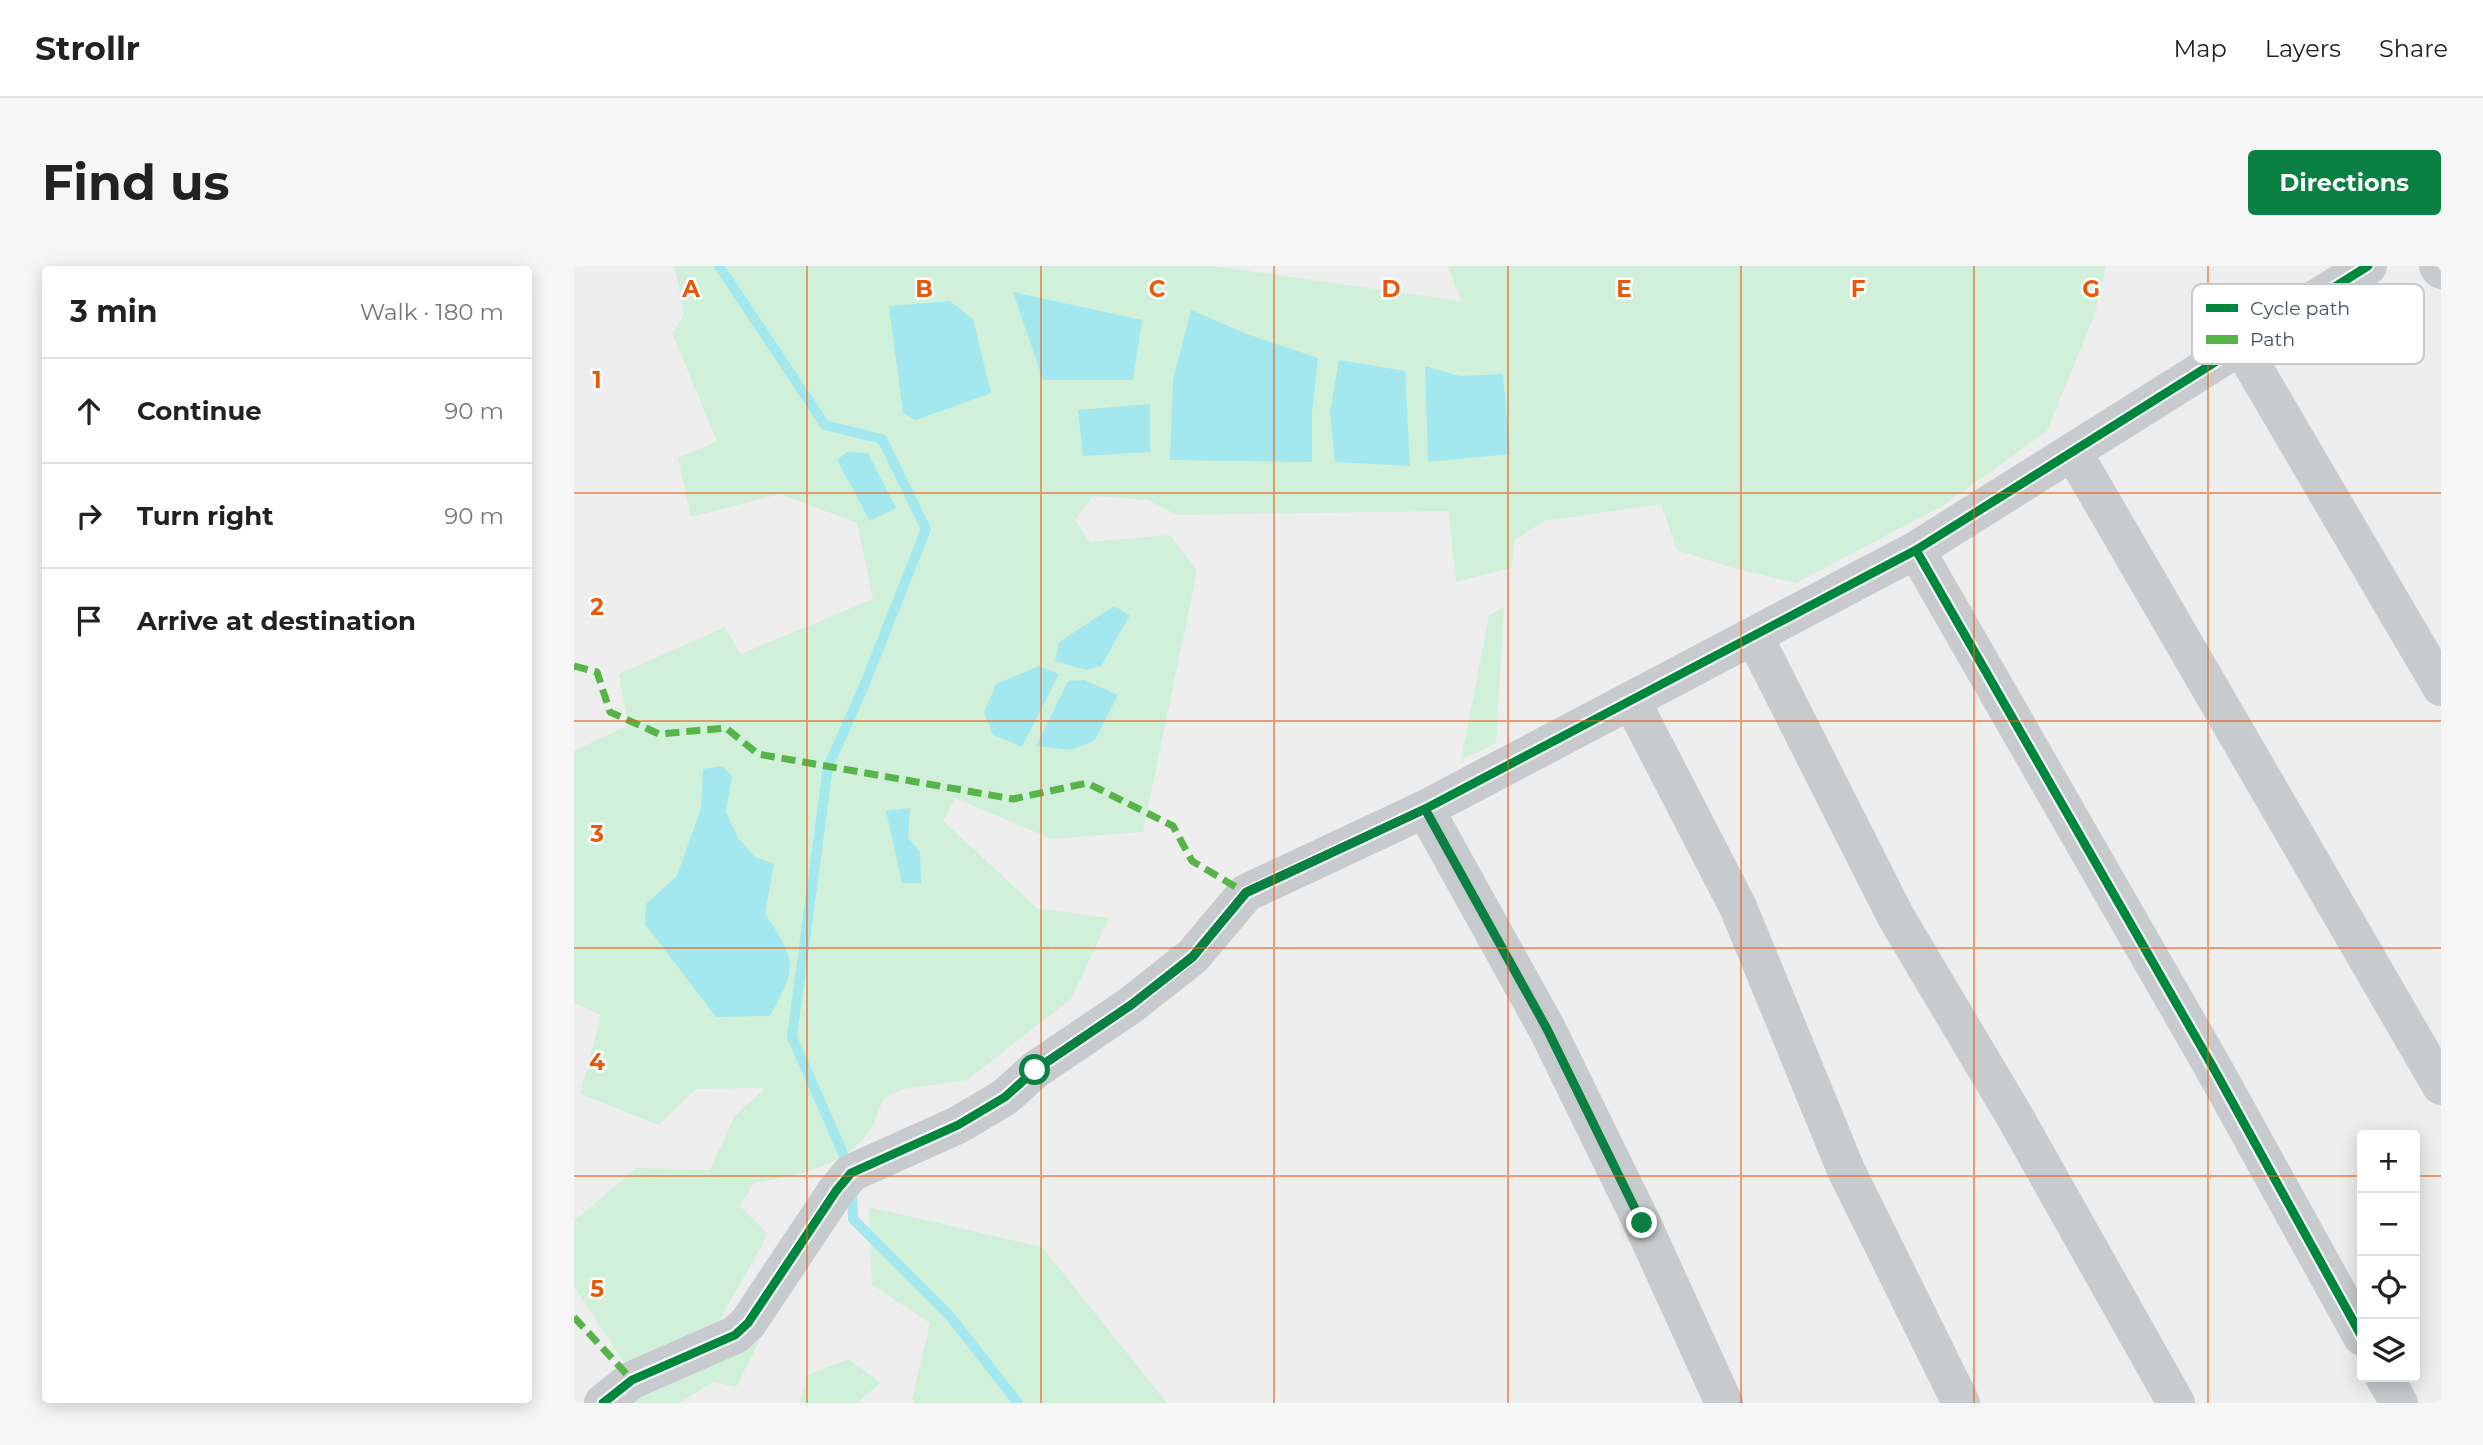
<!DOCTYPE html>
<meta charset="utf-8">
<style>
:root{--surface:#fff;--page:#f6f6f6;--text:#222;--muted:#767676;--line:#e0e0e0;--accent:#0b8043}
body{margin:0;font-family:Montserrat,sans-serif;background:var(--page);color:var(--text)}
.controls{position:absolute;right:21px;bottom:21px;display:grid;overflow:hidden;border-radius:7px;box-shadow:0 4px 18px #0003}
.controls button{width:63px;height:63px;display:grid;place-items:center;padding:0;border:0;border-bottom:2px solid var(--line);background:var(--surface);color:var(--text);font:35px sans-serif}
.stop{position:absolute;width:21px;height:21px;margin:-16px;border:5px solid #0b8043;border-radius:50%;background:#fff}
.stop.end{background:#0b8043;border-color:#fff;box-shadow:0 2px 7px #0008}
.list{margin:0;padding:0;list-style:none}
h2{display:flex;justify-content:space-between;align-items:center;height:91px;margin:0;padding:0 28px;font-size:30px}
h2 small{font-size:23px;font-weight:400;color:var(--muted)}
.list li{display:grid;grid-template-columns:46px 1fr auto;gap:21px;align-items:center;box-sizing:border-box;height:105px;padding:0 28px;border-top:2px solid var(--line)}
.list b{display:block;font-size:26px;white-space:nowrap}
.list em{font-size:23px;font-style:normal;color:var(--muted)}
.icon{flex:none;width:38px;height:38px;fill:none;stroke:currentColor;stroke-width:2;stroke-linecap:round;stroke-linejoin:round}
.map{position:relative;flex:none;width:1867px;height:1137px;overflow:hidden;border-radius:7px}
header{display:flex;align-items:center;gap:42px;box-sizing:border-box;height:98px;padding:0 35px;background:var(--surface);border-bottom:2px solid var(--line)}
header strong{font-size:33px}
nav{display:flex;gap:38px;margin-inline-start:auto;font-size:24px}
.intro{display:flex;align-items:center;justify-content:space-between;box-sizing:border-box;height:168px;padding:0 42px}
h1{margin:0;font-size:49px}
.button{padding:18px 32px;border-radius:7px;background:var(--accent);color:#fff;font-size:24px;font-weight:700}
main{display:flex;gap:42px;padding:0 42px}
aside{flex:1;background:var(--surface);border-radius:7px;box-shadow:0 4px 18px #0003}
.map>svg:first-child{display:block}
</style>
<header>
<strong>Strollr</strong>
<nav><a>Map</a><a>Layers</a><a>Share</a></nav>
</header>
<div class="intro"><h1>Find us</h1><a class="button">Directions</a></div>
<main>
<aside>
<h2>3 min<small>Walk · 180 m</small></h2>
<ul class="list">
<li><svg class="icon" aria-label="ahead" viewBox="0 0 24 24"><path d="M12 20V5M6 11l6-6 6 6"/></svg><div><b>Continue</b></div><em>90 m</em></li>
<li><svg class="icon" aria-label="right" viewBox="0 0 24 24"><path d="M7 20v-9h11M14 6l5 5-5 5"/></svg><div><b>Turn right</b></div><em>90 m</em></li>
<li><svg class="icon" aria-label="arrive" viewBox="0 0 24 24"><path d="M6 21V4h12l-3 4 3 4H6"/></svg><div><b>Arrive at destination</b></div></li>
</ul>
</aside>
<div class="map">
<svg width="1867" height="1137" viewBox="0 0 1867 1137">
<rect width="100%" height="100%" fill="#efeeee"/>
<path fill="#d1f0d9" d="M99,0H639L887,35L874,0H1532L1521,48L1473,165L1370,239L1222,317L1159,302L1103,284L1087,238L970,255L941,274L937,302L882,316L874,245L603,249L574,234L519,230L501,254L516,276L596,269L623,305L569,566L478,573L381,532L369,555L463,642L535,652L497,733L393,814L330,823L310,832C305,843 301,857 294,867C268,902 220,910 180,917L166,940L194,968L134,1075L54,1103L0,1020V955L62,902L136,904L160,851L191,822L122,823L85,859L6,828L27,749L0,737V485L54,459L45,408L151,361L167,388L299,333L283,257L206,228L117,251L104,192L143,175L98,67L110,49L102,7Z
M930,341L922,477L887,494L915,349Z
M295,941L468,981L593,1137H340L338,1133L356,1057L298,1019Z
M186,1074L162,1121L139,1116L105,1137H45L63,1122Z
M274,1093L307,1117L287,1133L286,1137H226L233,1109Z"/>
<path fill="#a3e8ef" d="M439,26L568,54L559,114H469Z
M376,35L399,53L417,127L342,154L329,147L315,40Z
M617,44L673,68L744,92L738,147V196L596,194L599,114Z
M765,94L831,105L836,200L761,196L756,147Z
M851,100L886,110L929,108L936,188L854,196Z
M576,138V186L509,190L504,144Z
M273,186L294,187L322,242L296,255L263,194Z
M540,340L556,349L527,400L512,404L481,395L485,376Z
M465,400L485,408L448,481L419,469L410,446L422,418Z
M510,414L544,429L521,474L498,484L462,480L494,415Z
M148,500L158,510L152,546L164,572L181,591L200,598L191,647C222,695 224,699 196,750L142,751L71,658L72,638L103,610L127,542L129,503Z
M336,542L334,572L346,586L347,617H328L312,545Z"/>
<g fill="none" stroke-linecap="round" stroke-linejoin="round">
<path stroke="#a3e8ef" stroke-width="10" d="M145,0L251,159L308,173L352,263L290,420L254,501L218,771L275,901
M278,924L279,953L376,1050L444,1137"/>
<path stroke="#c7cbcd" stroke-width="38" d="M1864,0L1867,4
M1667,80L1867,421
M1499,186L1867,820
M1342,284L1640,803L1788,1071
M1180,370L1322,651L1441,851L1602,1137
M1057,434L1164,641L1272,904L1387,1137
M851,543L973,763L1068,957L1150,1137
M1810,1111L1825,1137
M29,1137L58,1114L161,1069L174,1057L262,925L277,907L384,859L431,831L461,804L557,739L619,690L672,627L851,543L1342,284L1794,0"/>
<path stroke="#57b448" stroke-width="7" stroke-dasharray="14 7" stroke-linecap="butt" d="M0,400L23,406L36,446L85,468L152,462L184,488L439,533L513,517L599,560L618,595L672,627
M0,1051L58,1114"/>
<defs>
<path id="cycleway" d="M1342,284L1640,803L1788,1071
M29,1137L58,1114L161,1069L174,1057L262,925L277,907L384,859L431,831L461,804L557,739L619,690L672,627L851,543L1342,284L1794,0"/>
</defs>
<use href="#cycleway" stroke="#fff" stroke-width="13"/>
<use href="#cycleway" stroke="#00873e" stroke-width="9"/>
</g>
<g fill="none" stroke-linecap="round" stroke-linejoin="round">
<path stroke="#0b8043" stroke-width="9" d="M461,804L557,739L619,691L672,626L851,543L973,763L1068,957"/>
</g>
<path fill="none" stroke="#e8590c" stroke-width="2" stroke-opacity="0.55" d="M233,0V1137M467,0V1137M700,0V1137M934,0V1137M1167,0V1137M1400,0V1137M1634,0V1137M0,227H1867M0,455H1867M0,682H1867M0,910H1788M1841,910H1867"/>
<rect x="1618" y="18" width="232" height="80" rx="10" fill="#fff" stroke="#c7cbce" stroke-width="2"/>
<rect x="1632" y="38" width="32" height="8" fill="#00873e"/>
<rect x="1632" y="69" width="32" height="9" fill="#57b448"/>
<g font-size="19" fill="#44535c">
<text x="1676" y="49">Cycle path</text>
<text x="1676" y="80">Path</text>
</g>
<g font-size="23" text-anchor="middle" font-weight="bold" fill="#e8590c" stroke="#fff" stroke-width="5" stroke-linejoin="round" paint-order="stroke">
<text x="117" y="31">A</text>
<text x="350" y="31">B</text>
<text x="583" y="31">C</text>
<text x="817" y="31">D</text>
<text x="1050" y="31">E</text>
<text x="1284" y="31">F</text>
<text x="1517" y="31">G</text>
<text x="23" y="122">1</text>
<text x="23" y="349">2</text>
<text x="23" y="576">3</text>
<text x="23" y="804">4</text>
<text x="23" y="1031">5</text>
</g>
</svg>
<div class="controls">
<button>+</button>
<button>−</button>
<button><svg class="icon" aria-label="locate" viewBox="0 0 24 24"><circle cx="12" cy="12" r="6"/><path d="M12 2v4M12 18v4M2 12h4M18 12h4"/></svg></button>
<button><svg class="icon" aria-label="layers" viewBox="0 0 24 24"><path d="M12 4l9 5-9 5-9-5zM3 14l9 5 9-5"/></svg></button>
</div>
<div class="stop" style="left:461px;top:804px"></div>
<div class="stop end" style="left:1068px;top:957px"></div>
</div>
</main>
